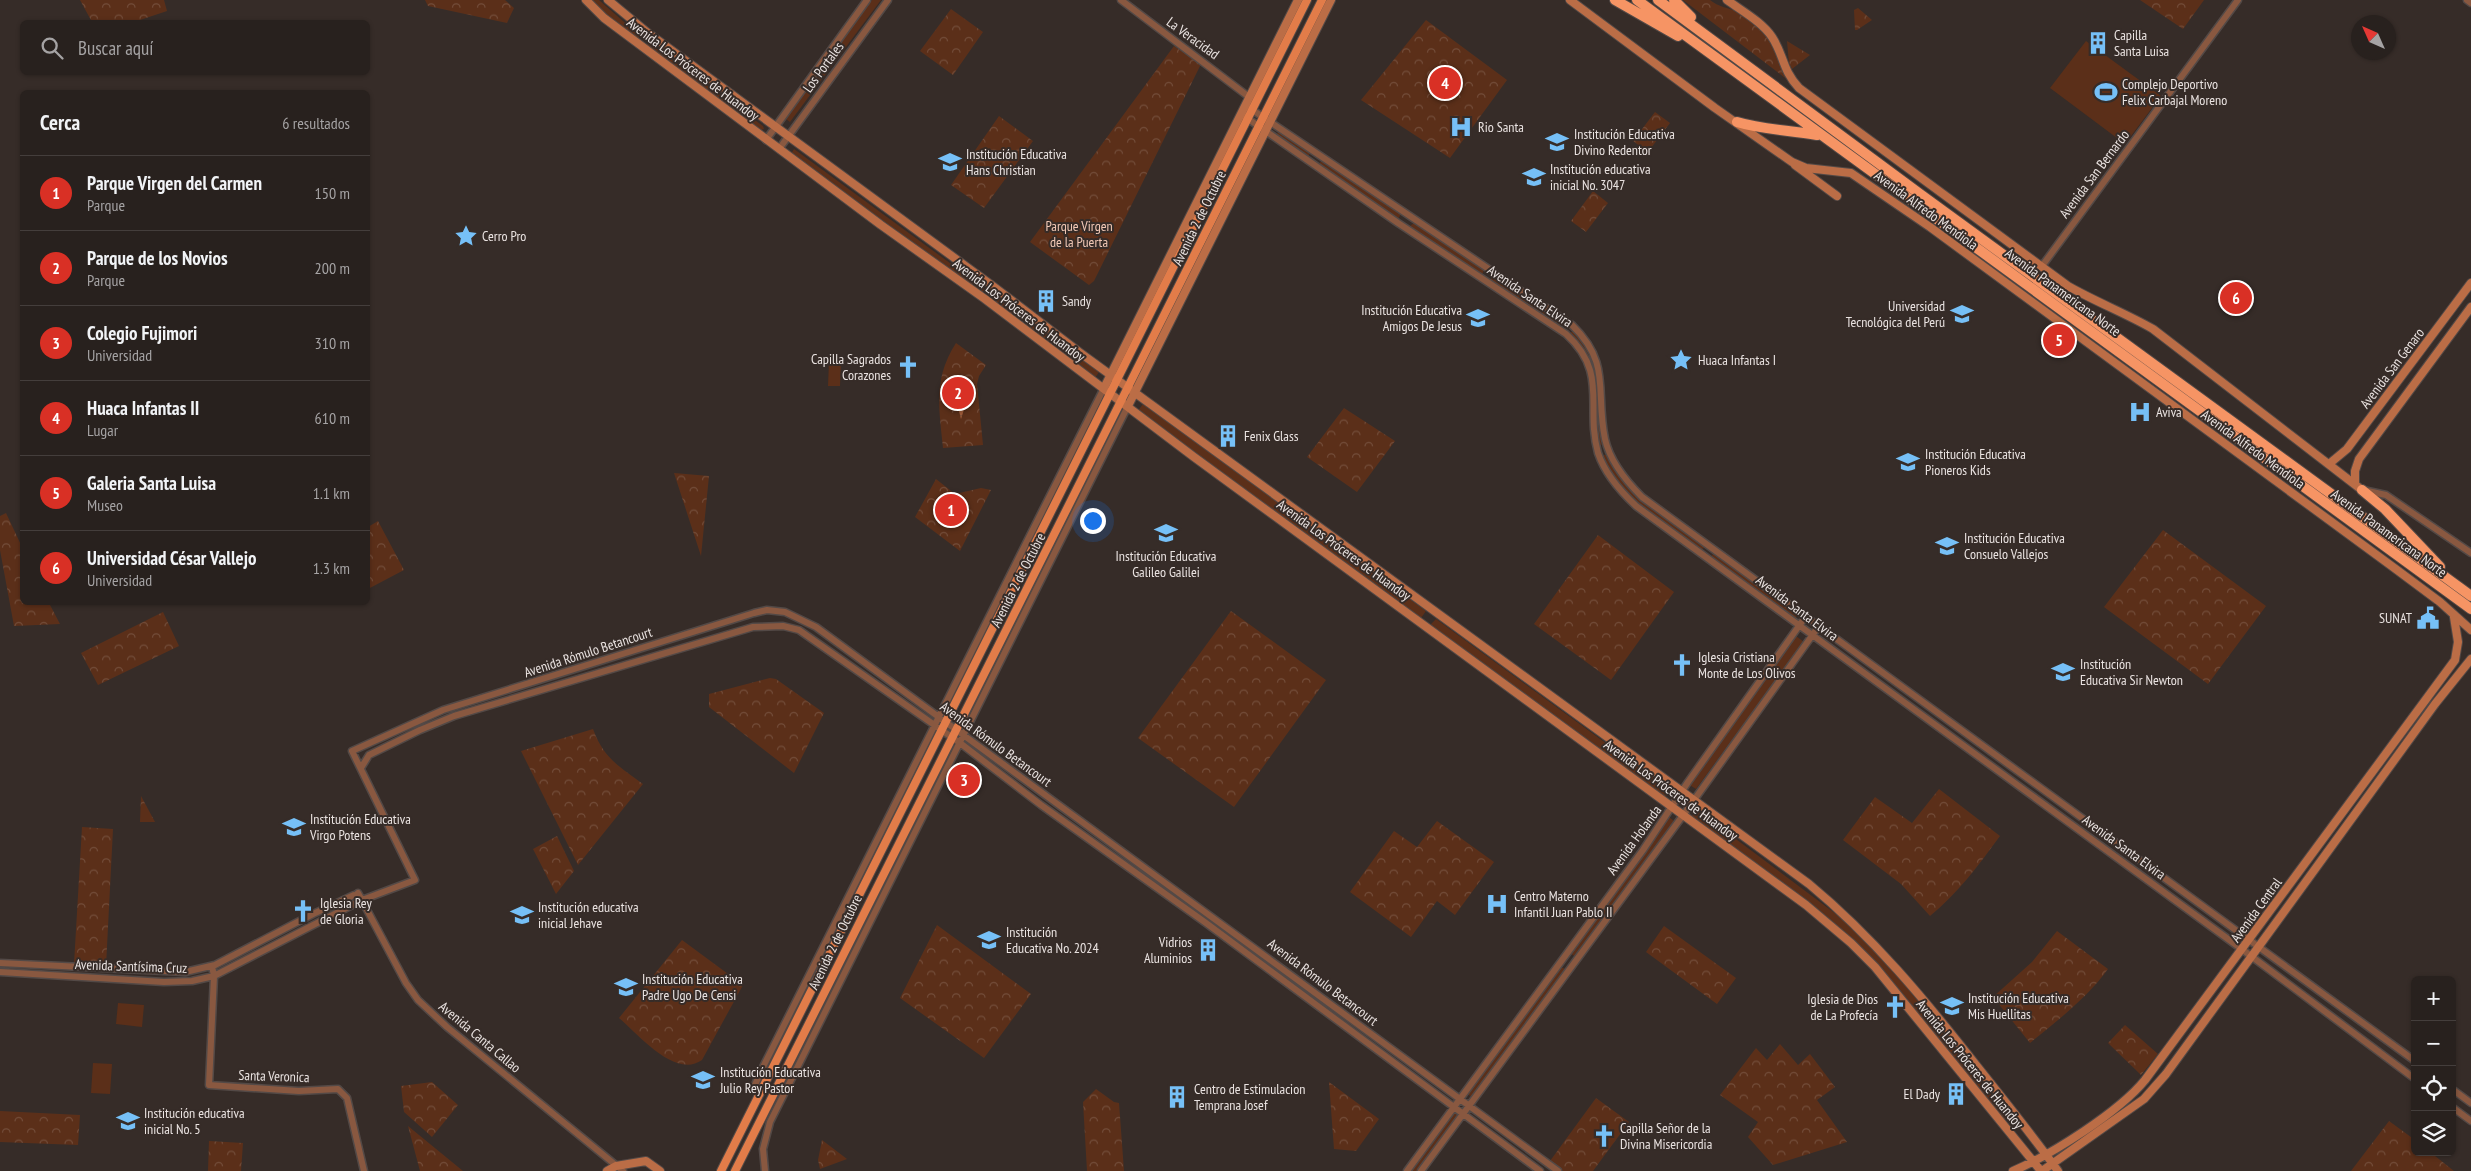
<!DOCTYPE html>
<html lang="es">
<meta charset="utf-8">
<style>
:root{--surface:#28211e;--page:#342e2b;--text:#f1f3f6;--muted:#a5a3a4;--line:#443e3c;--accent:#d93025}
body{margin:0;font-family:"PT Sans Narrow",sans-serif;background:var(--page);color:var(--text)}
.controls{position:absolute;right:15px;bottom:15px;display:grid;overflow:hidden;border-radius:8px;box-shadow:0 1px 4px #0004}
.controls button{width:45px;height:45px;display:grid;place-items:center;padding:0;border:0;border-bottom:1px solid var(--line);background:var(--surface);color:var(--text);font:25px sans-serif}
.compass{position:absolute;left:2351px;top:15px;width:45px;height:45px;border-radius:50%;background:var(--surface);box-shadow:0 1px 4px #0004;rotate:315deg}
.you{position:absolute;left:1092px;top:520px;width:18px;height:18px;margin:-12px;border:4px solid #fff;border-radius:50%;background:#1a73e8;box-shadow:0 0 0 8px #1a73e833}
.badge{display:grid;place-items:center;width:32px;height:32px;border-radius:50%;background:var(--accent);color:#fff;font-size:16px;font-weight:700}
.pin{position:absolute;translate:-50% -50%;border:2px solid #fff;box-shadow:0 1px 5px #0006}
.list{margin:0;padding:0;list-style:none}
h2{display:flex;justify-content:space-between;align-items:center;height:65px;margin:0;padding:0 20px;font-size:21px}
h2 small{font-size:16px;font-weight:400;color:var(--muted)}
.list li{display:grid;grid-template-columns:32px 1fr auto;gap:15px;align-items:center;box-sizing:border-box;height:75px;padding:0 20px;border-top:1px solid var(--line)}
.list b{display:block;font-size:19px;white-space:nowrap}
.list p{margin:0;font-size:16px;white-space:nowrap;color:var(--muted)}
.list em{font-size:16px;font-style:normal;color:var(--muted)}
.icon{flex:none;width:28px;height:28px;fill:none;stroke:currentColor;stroke-width:2;stroke-linecap:round;stroke-linejoin:round}
.map{position:relative;flex:none;width:2471px;height:1171px;overflow:hidden}
.search{position:absolute;background:var(--surface);box-shadow:0 1px 4px #0004;left:20px;top:20px;width:350px;height:55px;display:flex;align-items:center;gap:12px;box-sizing:border-box;padding:0 18px;border-radius:8px;color:var(--muted);font-size:19px}
.panel{position:absolute;background:var(--surface);box-shadow:0 1px 4px #0004;left:20px;top:90px;width:350px;height:515px;border-radius:8px}
.map>svg:first-child{display:block}
</style>
<div class="map">
<svg width="2471" height="1171" viewBox="0 0 2471 1171">
<defs>
<pattern id="park-crowns" width="20" height="18" patternUnits="userSpaceOnUse" patternTransform="scale(1.25)"><rect width="20" height="18" fill="#5b2f19"/><path d="M2 6a3 3 0 1 1 6 0M12 15a3 3 0 1 1 6 0" fill="none" stroke="#734d3a"/></pattern>
<pattern id="water-rules" width="6" height="5" patternUnits="userSpaceOnUse" patternTransform="scale(1.25)"><rect width="6" height="5" fill="#a75f3b"/><path d="M0 2.5h6" fill="none" stroke="#7b533f"/></pattern>
</defs>
<rect width="100%" height="100%" fill="#362c28"/>
<path fill="#5b2f19" d="M588,0H599L640,36L636,42Z
M872,0H881L790,122L786,119V117Z
M2086,41L2161,96L2125,144L2050,88Z
M649,43L763,126L764,129L759,131L645,45Z
M1279,131L1310,153L1308,157L1276,135Z
M794,149L984,288V291L980,293L791,154Z
M1322,159L1401,214L1398,219L1319,165Z
M1414,223L1484,270L1482,275L1412,228L1410,226Z
M1492,277L1560,323V327L1490,281Z
M994,295L1021,314L1018,319L991,301Z
M1026,320H1028L1099,372L1095,378L1024,326Z
M1571,332H1574C1605,369 1596,402 1602,445L1599,444L1590,361L1578,343L1570,335Z
M829,361L841,362L840,386H828Z
M1143,404L1426,611L1421,618L1137,412Z
M1604,455H1606C1624,497 1670,521 1705,546L1701,551C1678,534 1601,485 1604,455Z
M1713,554L1797,614L1796,618L1711,557Z
M1436,619L1670,790L1665,798L1429,626Z
M1796,636L1804,642L1696,789L1688,784Z
M1697,810L1848,923L1892,968L2007,1115L2005,1120H2002L1874,961C1820,905 1753,863 1691,817Z
M1669,817L1674,821L1574,956L1569,952Z
M1559,966L1565,969L1472,1097L1467,1094Z
M118,1003L144,1005L142,1027L116,1024Z
M93,1063L112,1064L110,1094L91,1093Z
M1453,1111L1459,1115L1419,1171H1410Z"/>
<path fill="url(#park-crowns)" d="M80,0H164L167,11L134,22H92Z
M425,0H505L514,8L507,23L428,6Z
M1683,0H1710C1718,7 1729,8 1739,12C1768,24 1778,54 1789,81Z
M2140,0H2204L2183,29Z
M1858,8L1872,20L1857,30H1855L1854,10Z
M951,9L983,32L953,75L920,51Z
M1426,20L1507,80L1450,158L1361,100Z
M1787,41L1810,55L1792,69L1789,63Z
M1174,46L1201,64L1094,281L1089,285L1030,242Z
M1655,112L1670,123L1648,152L1633,141Z
M999,116L1033,141L984,208L951,185Z
M1593,191L1608,203L1586,232L1571,221Z
M956,343L986,365L979,376L977,384L983,445L943,448C939,407 933,379 956,343Z
M1344,408L1395,441L1357,492L1307,457Z
M674,473L709,476L701,556Z
M936,479L955,494L981,488L991,490L960,551L915,517Z
M6,513L22,547V602L49,603L60,624L14,626L0,550V516Z
M378,521L404,570L368,589V527Z
M2163,530L2266,606L2208,684L2104,607Z
M1598,535L1674,592L1611,680L1534,624Z
M1231,611L1326,680L1234,807L1138,738Z
M163,612L179,646L98,685L81,653Z
M770,678L776,679L824,713L794,773L709,707V694Z
M593,729C604,759 619,766 643,784L578,865L521,751Z
M1939,789L2000,836C1978,866 1958,893 1930,916L1901,884L1843,840L1875,797L1912,823Z
M141,796L155,822H140Z
M1437,821L1494,862L1455,915L1437,901L1411,937L1350,892L1394,831L1417,847Z
M82,827L113,829L106,966L74,964Z
M557,836L574,871L556,894L533,849Z
M937,925L1031,994L984,1058L900,998Z
M1664,926L1736,978L1717,1004L1646,952Z
M2057,931L2108,969C2086,999 2058,1020 2030,1043L1993,997L2032,962Z
M682,940L743,985L702,1060C675,1079 639,1035 619,1018Z
M2125,1025L2158,1054L2141,1075L2108,1043Z
M1780,1044L1798,1065L1810,1054L1835,1087L1817,1100L1847,1142L1773,1165L1748,1137L1758,1122L1720,1095L1756,1048L1767,1060Z
M432,1082L458,1105L432,1137L404,1112L401,1086Z
M1329,1082L1379,1119L1356,1151L1334,1149Z
M1096,1089L1114,1102L1119,1103L1124,1171H1087L1083,1102Z
M1596,1098L1629,1122L1593,1171H1563L1550,1161Z
M0,1111L80,1115L78,1145L0,1142Z
M2389,1121L2415,1140V1152H2430L2454,1171H2351Z
M408,1126L463,1171H420Z
M822,1140L847,1159L820,1169L818,1160Z
M209,1141L243,1143L241,1171H208Z"/>
<path fill="url(#water-rules)" d="M962,387L966,403L961,419L957,403Z"/>
<g fill="none" stroke-linecap="round" stroke-linejoin="round">
<defs>
<path id="tertiary" d="M1121,0L1249,97
M2467,0L2471,3
M1248,107L1572,325C1612,364 1595,391 1605,439C1610,462 1626,481 1642,497L2415,1061
M1244,116L1398,223L1566,334C1609,373 1585,406 1598,453C1605,474 1620,491 1636,506L2243,950L2415,1079
M766,140L867,0
M779,149L888,0
M2042,266L2238,0
M2363,490L2386,495L2471,553
M361,768L369,755L420,730L454,716L753,627L783,626L799,630L960,743L1041,805L1206,923L1540,1171
M358,893L406,983L418,1000L447,1027L623,1171
M0,963L185,972L215,965L313,914L354,895L361,900
M212,966L214,976L209,1085L299,1091L338,1089L347,1098L364,1171
M0,972L164,982L192,981L214,976L362,900L415,880L352,751L443,710L754,613L767,610L785,612L816,627L1558,1171
M762,1089L755,1085L760,1073L1104,388
M2452,1089L2471,1103
M2452,1107L2471,1121
M765,1171L763,1149L770,1122L1128,406
M1407,1171L1643,850L1688,782L1806,616
M1421,1171L1684,814L1819,626"/>
<path id="secondary" d="M586,0L604,18L881,225L985,299L1194,457L1806,905L1851,943L1875,967L2041,1171
M608,0L648,33L994,287L1079,352L1809,884C1873,937 1925,1000 1976,1065C2004,1100 2032,1135 2058,1171
M1570,0L1715,108L1792,162L1806,168L1851,173L1930,227L2393,567L2440,602L2471,630
M1727,0C1742,11 1762,22 1772,37C1784,55 1782,70 1799,88L2068,286C2096,302 2125,313 2153,329L2362,490
M1795,165L1837,196
M1104,388L1298,0
M1128,406L1331,0
M2329,464L2347,449L2471,283
M2355,484V471L2359,459L2471,307
M607,1171L616,1166L646,1161L660,1171
M2013,1171C2051,1155 2119,1112 2145,1080L2455,660L2458,642L2454,617
M2042,1171L2144,1099L2166,1074L2435,704L2471,659"/>
<path id="primary" d="M721,1171L1307,0
M735,1171L1322,0"/>
<path id="motorway" d="M1615,0L1678,36
M1637,0L2471,609
M1658,0L1920,194L2471,596
M1674,0L1691,17
M1737,122C1763,130 1791,130 1817,135
M2362,490L2385,509L2440,567"/>
</defs>
<use href="#tertiary" stroke="#534946" stroke-width="9"/>
<use href="#secondary" stroke="#534946" stroke-width="10"/>
<use href="#primary" stroke="#534946" stroke-width="10"/>
<use href="#motorway" stroke="#534946" stroke-width="12"/>
<use href="#tertiary" stroke="#895840" stroke-width="6"/>
<use href="#secondary" stroke="#bb6d46" stroke-width="8"/>
<use href="#primary" stroke="#e27c49" stroke-width="8"/>
<use href="#motorway" stroke="#f69464" stroke-width="10"/>
</g>
<defs>
<symbol id="building-bare" viewBox="-9 -9 18 18"><path d="M-4-6H4V6H1V3H-1V6H-4ZM-2.5-4.3h1.7v1.8h-1.7ZM.8-4.3h1.7v1.8H.8ZM-2.5-1h1.7V.8h-1.7ZM.8-1h1.7V.8H.8Z" fill="#76c0f7" stroke="#362c28" stroke-width="2.5" paint-order="stroke"/></symbol>
<symbol id="stadium-bare" viewBox="-9 -9 18 18"><path d="M0-5a6.5 5 0 1 0 0 10a6.5 5 0 1 0 0-10ZM-3.5-1.8h7v3.6h-7Z" fill="#76c0f7" stroke="#362c28" stroke-width="2.5" paint-order="stroke"/></symbol>
<symbol id="hospital-bare" viewBox="-9 -9 18 18"><path d="M-5-5h3v3.5h4V-5h3V5h-3V1.5h-4V5h-3Z" fill="#76c0f7" stroke="#362c28" stroke-width="2.5" paint-order="stroke"/></symbol>
<symbol id="school-bare" viewBox="-9 -9 18 18"><path d="M0-5L7-2L0 1L-7-2ZM-4 1L0 2.5L4 1V4Q0 6-4 4Z" fill="#76c0f7" stroke="#362c28" stroke-width="2.5" paint-order="stroke"/></symbol>
<symbol id="sight-bare" viewBox="-9 -9 18 18"><path d="M0-6L1.8-2.2L6-1.7L2.9 1.2L3.7 5.4L0 3.3L-3.7 5.4L-2.9 1.2L-6-1.7L-1.8-2.2Z" fill="#76c0f7" stroke="#362c28" stroke-width="2.5" paint-order="stroke"/></symbol>
<symbol id="university-bare" viewBox="-9 -9 18 18"><path d="M0-5L7-2L0 1L-7-2ZM-4 1L0 2.5L4 1V4Q0 6-4 4Z" fill="#76c0f7" stroke="#362c28" stroke-width="2.5" paint-order="stroke"/></symbol>
<symbol id="church-bare" viewBox="-9 -9 18 18"><path d="M-1.2-6h2.4v3.5h3.3v2.4h-3.3V6h-2.4V-.1h-3.3v-2.4h3.3Z" fill="#76c0f7" stroke="#362c28" stroke-width="2.5" paint-order="stroke"/></symbol>
<symbol id="civic-bare" viewBox="-9 -9 18 18"><path d="M-.6-6.5H3V-4.5H.6V-3L4-1V1h2V6H-6V1h2V-1L-.6-3ZM-1.2 2.5V6h2.4V2.5Z" fill="#76c0f7" stroke="#362c28" stroke-width="2.5" paint-order="stroke"/></symbol>
</defs>
<g fill-rule="evenodd">
<use href="#building-bare" x="2082" y="27" width="32" height="32"/>
<use href="#stadium-bare" x="2090" y="76" width="32" height="32"/>
<use href="#hospital-bare" x="1445" y="111" width="32" height="32"/>
<use href="#school-bare" x="1541" y="126" width="32" height="32"/>
<use href="#school-bare" x="934" y="146" width="32" height="32"/>
<use href="#school-bare" x="1518" y="161" width="32" height="32"/>
<use href="#sight-bare" x="450" y="220" width="32" height="32"/>
<use href="#building-bare" x="1030" y="285" width="32" height="32"/>
<use href="#university-bare" x="1946" y="298" width="32" height="32"/>
<use href="#school-bare" x="1462" y="302" width="32" height="32"/>
<use href="#sight-bare" x="1665" y="344" width="32" height="32"/>
<use href="#church-bare" x="892" y="351" width="32" height="32"/>
<use href="#hospital-bare" x="2124" y="396" width="32" height="32"/>
<use href="#building-bare" x="1212" y="420" width="32" height="32"/>
<use href="#school-bare" x="1892" y="446" width="32" height="32"/>
<use href="#school-bare" x="1150" y="517" width="32" height="32"/>
<use href="#school-bare" x="1931" y="530" width="32" height="32"/>
<use href="#civic-bare" x="2412" y="602" width="32" height="32"/>
<use href="#church-bare" x="1666" y="649" width="32" height="32"/>
<use href="#school-bare" x="2047" y="656" width="32" height="32"/>
<use href="#school-bare" x="278" y="811" width="32" height="32"/>
<use href="#hospital-bare" x="1481" y="888" width="32" height="32"/>
<use href="#church-bare" x="287" y="895" width="32" height="32"/>
<use href="#school-bare" x="506" y="899" width="32" height="32"/>
<use href="#school-bare" x="973" y="924" width="32" height="32"/>
<use href="#building-bare" x="1192" y="934" width="32" height="32"/>
<use href="#school-bare" x="610" y="971" width="32" height="32"/>
<use href="#school-bare" x="1936" y="990" width="32" height="32"/>
<use href="#church-bare" x="1879" y="991" width="32" height="32"/>
<use href="#school-bare" x="687" y="1064" width="32" height="32"/>
<use href="#building-bare" x="1940" y="1078" width="32" height="32"/>
<use href="#building-bare" x="1161" y="1081" width="32" height="32"/>
<use href="#school-bare" x="112" y="1105" width="32" height="32"/>
<use href="#church-bare" x="1588" y="1120" width="32" height="32"/>
</g>
<g text-anchor="middle" dominant-baseline="central" stroke-width="4" stroke-linejoin="round" paint-order="stroke">
<g font-size="14" fill="#eae3e1" stroke="#362c28" text-anchor="start">
<text x="2114" y="35">Capilla<tspan x="2114" dy="16">Santa Luisa</tspan></text>
<text x="2122" y="84">Complejo Deportivo<tspan x="2122" dy="16">Felix Carbajal Moreno</tspan></text>
<text x="1478" y="127">Rio Santa</text>
<text x="1574" y="134">Institución Educativa<tspan x="1574" dy="16">Divino Redentor</tspan></text>
<text x="966" y="154">Institución Educativa<tspan x="966" dy="16">Hans Christian</tspan></text>
<text x="1550" y="169">Institución educativa<tspan x="1550" dy="16">inicial No. 3047</tspan></text>
<text x="482" y="236">Cerro Pro</text>
<text x="1062" y="301">Sandy</text>
<text x="1945" y="306" text-anchor="end">Universidad<tspan x="1945" dy="16">Tecnológica del Perú</tspan></text>
<text x="1462" y="310" text-anchor="end">Institución Educativa<tspan x="1462" dy="16">Amigos De Jesus</tspan></text>
<text x="891" y="359" text-anchor="end">Capilla Sagrados<tspan x="891" dy="16">Corazones</tspan></text>
<text x="1698" y="360">Huaca Infantas I</text>
<text x="2156" y="412">Aviva</text>
<text x="1244" y="436">Fenix Glass</text>
<text x="1925" y="454">Institución Educativa<tspan x="1925" dy="16">Pioneros Kids</tspan></text>
<text x="1964" y="538">Institución Educativa<tspan x="1964" dy="16">Consuelo Vallejos</tspan></text>
<text x="1166" y="556" text-anchor="middle">Institución Educativa<tspan x="1166" dy="16">Galileo Galilei</tspan></text>
<text x="2412" y="618" text-anchor="end">SUNAT</text>
<text x="1698" y="657">Iglesia Cristiana<tspan x="1698" dy="16">Monte de Los Olivos</tspan></text>
<text x="2080" y="664">Institución<tspan x="2080" dy="16">Educativa Sir Newton</tspan></text>
<text x="310" y="819">Institución Educativa<tspan x="310" dy="16">Virgo Potens</tspan></text>
<text x="1514" y="896">Centro Materno<tspan x="1514" dy="16">Infantil Juan Pablo II</tspan></text>
<text x="320" y="903">Iglesia Rey<tspan x="320" dy="16">de Gloria</tspan></text>
<text x="538" y="907">Institución educativa<tspan x="538" dy="16">inicial Jehave</tspan></text>
<text x="1006" y="932">Institución<tspan x="1006" dy="16">Educativa No. 2024</tspan></text>
<text x="1192" y="942" text-anchor="end">Vidrios<tspan x="1192" dy="16">Aluminios</tspan></text>
<text x="642" y="979">Institución Educativa<tspan x="642" dy="16">Padre Ugo De Censi</tspan></text>
<text x="1968" y="998">Institución Educativa<tspan x="1968" dy="16">Mis Huellitas</tspan></text>
<text x="1878" y="999" text-anchor="end">Iglesia de Dios<tspan x="1878" dy="16">de La Profecía</tspan></text>
<text x="720" y="1072">Institución Educativa<tspan x="720" dy="16">Julio Rey Pastor</tspan></text>
<text x="1194" y="1089">Centro de Estimulacion<tspan x="1194" dy="16">Temprana Josef</tspan></text>
<text x="1940" y="1094" text-anchor="end">El Dady</text>
<text x="144" y="1113">Institución educativa<tspan x="144" dy="16">inicial No. 5</tspan></text>
<text x="1620" y="1128">Capilla Señor de la<tspan x="1620" dy="16">Divina Misericordia</tspan></text>
</g>
<g font-size="14" fill="#eae3e1" stroke="#362c28">
<text transform="translate(1193 38) rotate(36)">La Veracidad</text>
<text transform="translate(823 67) rotate(-54)">Los Portales</text>
<text transform="translate(693 69) rotate(37)">Avenida Los Próceres de Huandoy</text>
<text transform="translate(2094 174) rotate(-53)">Avenida San Bernardo</text>
<text transform="translate(1926 210) rotate(36)">Avenida Alfredo Mendiola</text>
<text transform="translate(1199 218) rotate(-64)">Avenida 2 de Octubre</text>
<text transform="translate(2063 292) rotate(36)">Avenida Panamericana Norte</text>
<text transform="translate(1530 296) rotate(34)">Avenida Santa Elvira</text>
<text transform="translate(1019 310) rotate(37)">Avenida Los Próceres de Huandoy</text>
<text transform="translate(2392 368) rotate(-53)">Avenida San Genaro</text>
<text transform="translate(2253 449) rotate(36)">Avenida Alfredo Mendiola</text>
<text transform="translate(2389 533) rotate(36)">Avenida Panamericana Norte</text>
<text transform="translate(1344 550) rotate(36)">Avenida Los Próceres de Huandoy</text>
<text transform="translate(1018 580) rotate(-63)">Avenida 2 de Octubre</text>
<text transform="translate(1797 608) rotate(37)">Avenida Santa Elvira</text>
<text transform="translate(588 652) rotate(-18)">Avenida Rómulo Betancourt</text>
<text transform="translate(996 744) rotate(36)">Avenida Rómulo Betancourt</text>
<text transform="translate(1671 790) rotate(36)">Avenida Los Próceres de Huandoy</text>
<text transform="translate(1634 840) rotate(-54)">Avenida Holanda</text>
<text transform="translate(2124 847) rotate(36)">Avenida Santa Elvira</text>
<text transform="translate(2256 910) rotate(-54)">Avenida Central</text>
<text transform="translate(835 942) rotate(-64)">Avenida 2 de Octubre</text>
<text transform="translate(131 966) rotate(2)">Avenida Santísima Cruz</text>
<text transform="translate(1323 982) rotate(37)">Avenida Rómulo Betancourt</text>
<text transform="translate(480 1037) rotate(40)">Avenida Canta Callao</text>
<text transform="translate(1970 1064) rotate(51)">Avenida Los Próceres de Huandoy</text>
<text transform="translate(274 1076) rotate(2)">Santa Veronica</text>
</g>
<g font-size="14" fill="#f3c9b6" stroke="#362c28">
<text x="1079" y="226">Parque Virgen<tspan x="1079" dy="16">de la Puerta</tspan></text>
</g>
</g>
</svg>
<div class="controls">
<button>+</button>
<button>−</button>
<button><svg class="icon" aria-label="locate" viewBox="0 0 24 24"><circle cx="12" cy="12" r="6"/><path d="M12 2v4M12 18v4M2 12h4M18 12h4"/></svg></button>
<button><svg class="icon" aria-label="layers" viewBox="0 0 24 24"><path d="M12 4l9 5-9 5-9-5zM3 14l9 5 9-5"/></svg></button>
</div>
<svg class="compass" viewBox="-18 -18 36 36"><path d="M0-13l5 13h-10z" fill="#e53935"/><path d="M0 13l5-13h-10z" fill="#a5a3a4"/></svg>
<div class="you"></div>
<div class="pin badge" style="left:951px;top:510px">1</div>
<div class="pin badge" style="left:958px;top:393px">2</div>
<div class="pin badge" style="left:964px;top:780px">3</div>
<div class="pin badge" style="left:1445px;top:83px">4</div>
<div class="pin badge" style="left:2059px;top:340px">5</div>
<div class="pin badge" style="left:2236px;top:298px">6</div>
<div class="search"><svg class="icon" aria-label="search" viewBox="0 0 24 24"><circle cx="10" cy="10" r="6"/><path d="M15 15l6 6"/></svg>Buscar aquí</div>
<section class="panel">
<h2>Cerca<small>6 resultados</small></h2>
<ul class="list">
<li><span class="badge">1</span><div><b>Parque Virgen del Carmen</b><p>Parque</p></div><em>150 m</em></li>
<li><span class="badge">2</span><div><b>Parque de los Novios</b><p>Parque</p></div><em>200 m</em></li>
<li><span class="badge">3</span><div><b>Colegio Fujimori</b><p>Universidad</p></div><em>310 m</em></li>
<li><span class="badge">4</span><div><b>Huaca Infantas II</b><p>Lugar</p></div><em>610 m</em></li>
<li><span class="badge">5</span><div><b>Galeria Santa Luisa</b><p>Museo</p></div><em>1.1 km</em></li>
<li><span class="badge">6</span><div><b>Universidad César Vallejo</b><p>Universidad</p></div><em>1.3 km</em></li>
</ul>
</section>
</div>
